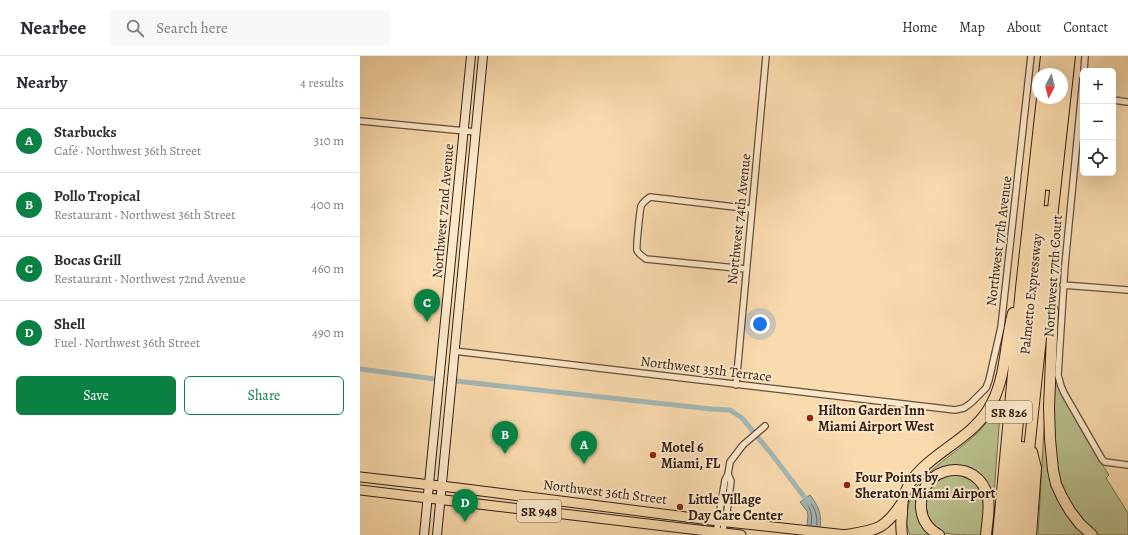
<!DOCTYPE html>
<meta charset="utf-8">
<style>
:root{--surface:#fff;--page:#f7f7f7;--text:#2b2b33;--muted:#7c7c81;--line:#e1e1e2;--accent:#0b8043}
body{margin:0;font-family:Alegreya,serif;background:var(--page);color:var(--text)}
.controls{position:absolute;right:12px;top:12px;display:grid;overflow:hidden;border-radius:6px;box-shadow:0 4px 16px #0002}
.controls button{width:36px;height:36px;display:grid;place-items:center;padding:0;border:0;border-bottom:1px solid var(--line);background:var(--surface);color:var(--text);font:20px sans-serif}
.compass{position:absolute;left:672px;top:12px;width:36px;height:36px;border-radius:50%;background:var(--surface);box-shadow:0 4px 16px #0002;rotate:187deg}
.you{position:absolute;left:400px;top:268px;width:14px;height:14px;margin:-10px;border:3px solid #fff;border-radius:50%;background:#1a73e8;box-shadow:0 0 0 6px #1a73e833}
.badge{display:grid;place-items:center;width:26px;height:26px;border-radius:50%;background:var(--accent);color:#fff;font-size:13px;font-weight:700}
.pin{position:absolute;translate:-50% -33px;filter:drop-shadow(0 1px 2px #0008)}
.pin::after{content:'';position:absolute;top:21px;width:14px;height:12px;background:inherit;clip-path:polygon(0 0,100% 0,50% 100%)}
.list{margin:0;padding:0;list-style:none}
h2{display:flex;justify-content:space-between;align-items:center;height:52px;margin:0;padding:0 16px;font-size:17px}
h2 small{font-size:13px;font-weight:400;color:var(--muted)}
.list li{display:grid;grid-template-columns:26px 1fr auto;gap:12px;align-items:center;box-sizing:border-box;height:64px;padding:0 16px;border-top:1px solid var(--line)}
.list b{display:block;font-size:15px;white-space:nowrap}
.list p{margin:0;font-size:13px;white-space:nowrap;color:var(--muted)}
.list em{font-size:13px;font-style:normal;color:var(--muted)}
.actions{display:flex;gap:8px;padding:12px 16px}
.actions a{flex:1;padding:9px 0;border:1px solid var(--accent);border-radius:6px;text-align:center;font-size:14px;color:var(--accent)}
.actions .main{background:var(--accent);color:#fff}
.icon{flex:none;width:22px;height:22px;fill:none;stroke:currentColor;stroke-width:2;stroke-linecap:round;stroke-linejoin:round}
.map{position:relative;flex:none;width:768px;height:479px;overflow:hidden}
header{display:flex;align-items:center;gap:24px;box-sizing:border-box;height:56px;padding:0 20px;background:var(--surface);border-bottom:1px solid var(--line)}
header strong{font-size:19px}
nav{display:flex;gap:22px;margin-inline-start:auto;font-size:14px}
.search{width:280px;height:36px;background:var(--page);display:flex;align-items:center;gap:10px;box-sizing:border-box;padding:0 14px;border-radius:6px;color:var(--muted);font-size:15px}
main{display:flex}
aside{flex:1;background:var(--surface)}
.map>svg:first-child{display:block}
</style>
<header>
<strong>Nearbee</strong>
<div class="search"><svg class="icon" aria-label="search" viewBox="0 0 24 24"><circle cx="10" cy="10" r="6"/><path d="M15 15l6 6"/></svg>Search here</div>
<nav><a>Home</a><a>Map</a><a>About</a><a>Contact</a></nav>
</header>
<main>
<aside>
<h2>Nearby<small>4 results</small></h2>
<ul class="list">
<li><span class="badge">A</span><div><b>Starbucks</b><p>Café · Northwest 36th Street</p></div><em>310 m</em></li>
<li><span class="badge">B</span><div><b>Pollo Tropical</b><p>Restaurant · Northwest 36th Street</p></div><em>400 m</em></li>
<li><span class="badge">C</span><div><b>Bocas Grill</b><p>Restaurant · Northwest 72nd Avenue</p></div><em>460 m</em></li>
<li><span class="badge">D</span><div><b>Shell</b><p>Fuel · Northwest 36th Street</p></div><em>490 m</em></li>
</ul>
<div class="actions"><a class="main">Save</a><a>Share</a></div>
</aside>
<div class="map">
<svg width="768" height="479" viewBox="0 0 768 479">
<rect width="100%" height="100%" fill="#f9daac"/>
<filter id="stains"><feTurbulence type="fractalNoise" baseFrequency=".005" numOctaves="4"/><feColorMatrix values="0 0 0 0 .2 0 0 0 0 .09 0 0 0 0 .02 0 0 0 .5 -.17"/></filter>
<radialGradient id="worn" r=".72"><stop offset=".6" stop-color="#630" stop-opacity="0"/><stop offset="1" stop-color="#630" stop-opacity=".3"/></radialGradient>
<path fill="#b9c08d" stroke="#767052" d="M694,320C710,354 728,388 749,419L746,422L768,457V479H740L729,472L714,454L701,430L694,399Z
M639,344H641L633,451L632,443L601,411L559,433C553,456 556,462 571,479H550C546,470 546,462 548,452C549,446 551,440 554,435C566,414 597,396 615,379C626,369 633,357 639,344Z
M685,355L686,386L690,425L708,458L727,479H678Z
M595,418C630,427 624,450 623,479C610,479 591,479 580,476C573,472 566,464 565,456C564,448 566,433 572,427C578,420 587,419 595,418Z"/>
<path fill="#a4b7b6" stroke="#767b77" d="M450,439C462,455 461,460 460,479H446L448,459L447,455L440,446Z"/>
<g fill="none" stroke-linecap="round" stroke-linejoin="round">
<path stroke="#6b6c67" stroke-width="1" d="M451,470C452,461 452,455 447,448L448,445C456,451 457,461 457,470"/>
<path stroke="#a4b7b6" stroke-width="5" d="M0,313L75,323
M96,325L351,353L370,354L382,362L410,396L449,447"/>
<defs>
<path id="street" d="M724,15L725,0
M723,23L705,209L698,319L701,330L704,337L742,403L745,406L768,409
M753,44L768,46
M0,65L116,76
M386,213L286,203C282,200 278,198 277,194C276,191 280,154 281,150C283,146 286,144 290,141L392,153
M703,229L768,234
M94,295L595,354L604,352L611,347L626,332L629,324L641,271L671,0
M376,329L406,0
M356,478L365,424L368,418L370,406L383,389L405,370
M362,478L367,456L371,425L368,418"/>
<path id="secondary" d="M64,479L111,0
M77,479L123,0"/>
<path id="primary" d="M0,421L98,432L358,465L487,479
M0,434L381,479"/>
<path id="highway" d="M684,18L686,0
M691,18L693,0
M699,18L701,0
M688,129L697,42
M687,239L693,255L689,351L690,383L693,414L696,428L702,441L710,455L720,468L732,479
M666,354L686,155
M486,479C517,474 524,474 542,447
M542,479C541,472 541,465 542,458C542,452 542,446 544,440C556,402 607,388 628,354C647,324 644,289 653,257
M579,479C568,473 562,465 561,452C558,408 619,399 628,442C630,454 627,467 626,479
M638,479L661,232L682,42
M647,479L689,42
M654,479L662,391
M661,479L670,385L686,235L693,153L710,0
M671,479L676,412L672,396"/>
</defs>
<use href="#street" stroke="#644e3d" stroke-width="8"/>
<use href="#secondary" stroke="#322018" stroke-width="10"/>
<use href="#primary" stroke="#322018" stroke-width="11"/>
<use href="#highway" stroke="#322018" stroke-width="12"/>
<use href="#street" stroke="#fbe7c9" stroke-width="5.5"/>
<use href="#secondary" stroke="#fbe7c9" stroke-width="8"/>
<use href="#primary" stroke="#f9daac" stroke-width="9"/>
<use href="#highway" stroke="#f9daac" stroke-width="10"/>
</g>
<g fill="#8f2418" stroke="#fbe7c9" stroke-width="1.5">
<circle cx="450" cy="362" r="4"/>
<circle cx="293" cy="399" r="4"/>
<circle cx="487" cy="429" r="4"/>
<circle cx="320" cy="451" r="4"/>
</g>
<g text-anchor="middle" dominant-baseline="central" stroke-width="4" stroke-linejoin="round" paint-order="stroke">
<g fill="#fbe7c9" stroke="#6e5c4d" stroke-width="1">
<rect x="626" y="345" width="46" height="22" rx="3"/>
<rect x="157" y="444" width="44" height="22" rx="3"/>
</g>
<g font-size="13" font-weight="bold" fill="#322018">
<text x="649" y="356">SR 826</text>
<text x="179" y="455">SR 948</text>
</g>
<g font-size="14" fill="#322018" stroke="#fbe7c9">
<text transform="translate(83 155) rotate(-85)">Northwest 72nd Avenue</text>
<text transform="translate(379 163) rotate(-84)">Northwest 74th Avenue</text>
<text transform="translate(639 185) rotate(-83)">Northwest 77th Avenue</text>
<text transform="translate(693 220) rotate(-86)">Northwest 77th Court</text>
<text transform="translate(671 238) rotate(-84)">Palmetto Expressway</text>
<text transform="translate(346 313) rotate(7)">Northwest 35th Terrace</text>
<text transform="translate(245 436) rotate(7)">Northwest 36th Street</text>
</g>
<g font-size="14" font-weight="bold" fill="#322018" stroke="#fbe7c9" text-anchor="start">
<text x="458" y="354">Hilton Garden Inn<tspan x="458" dy="16">Miami Airport West</tspan></text>
<text x="301" y="391">Motel 6<tspan x="301" dy="16">Miami, FL</tspan></text>
<text x="495" y="421">Four Points by<tspan x="495" dy="16">Sheraton Miami Airport</tspan></text>
<text x="328" y="443">Little Village<tspan x="328" dy="16">Day Care Center</tspan></text>
</g>
</g>
<rect width="100%" height="100%" filter="url(#stains)"/>
<rect width="100%" height="100%" fill="url(#worn)"/>
</svg>
<div class="controls">
<button>+</button>
<button>−</button>
<button><svg class="icon" aria-label="locate" viewBox="0 0 24 24"><circle cx="12" cy="12" r="6"/><path d="M12 2v4M12 18v4M2 12h4M18 12h4"/></svg></button>
</div>
<svg class="compass" viewBox="-18 -18 36 36"><path d="M0-13l5 13h-10z" fill="#e53935"/><path d="M0 13l5-13h-10z" fill="#7c7c81"/></svg>
<div class="you"></div>
<div class="pin badge" style="left:224px;top:408px">A</div>
<div class="pin badge" style="left:145px;top:398px">B</div>
<div class="pin badge" style="left:67px;top:266px">C</div>
<div class="pin badge" style="left:105px;top:466px">D</div>
</div>
</main>
